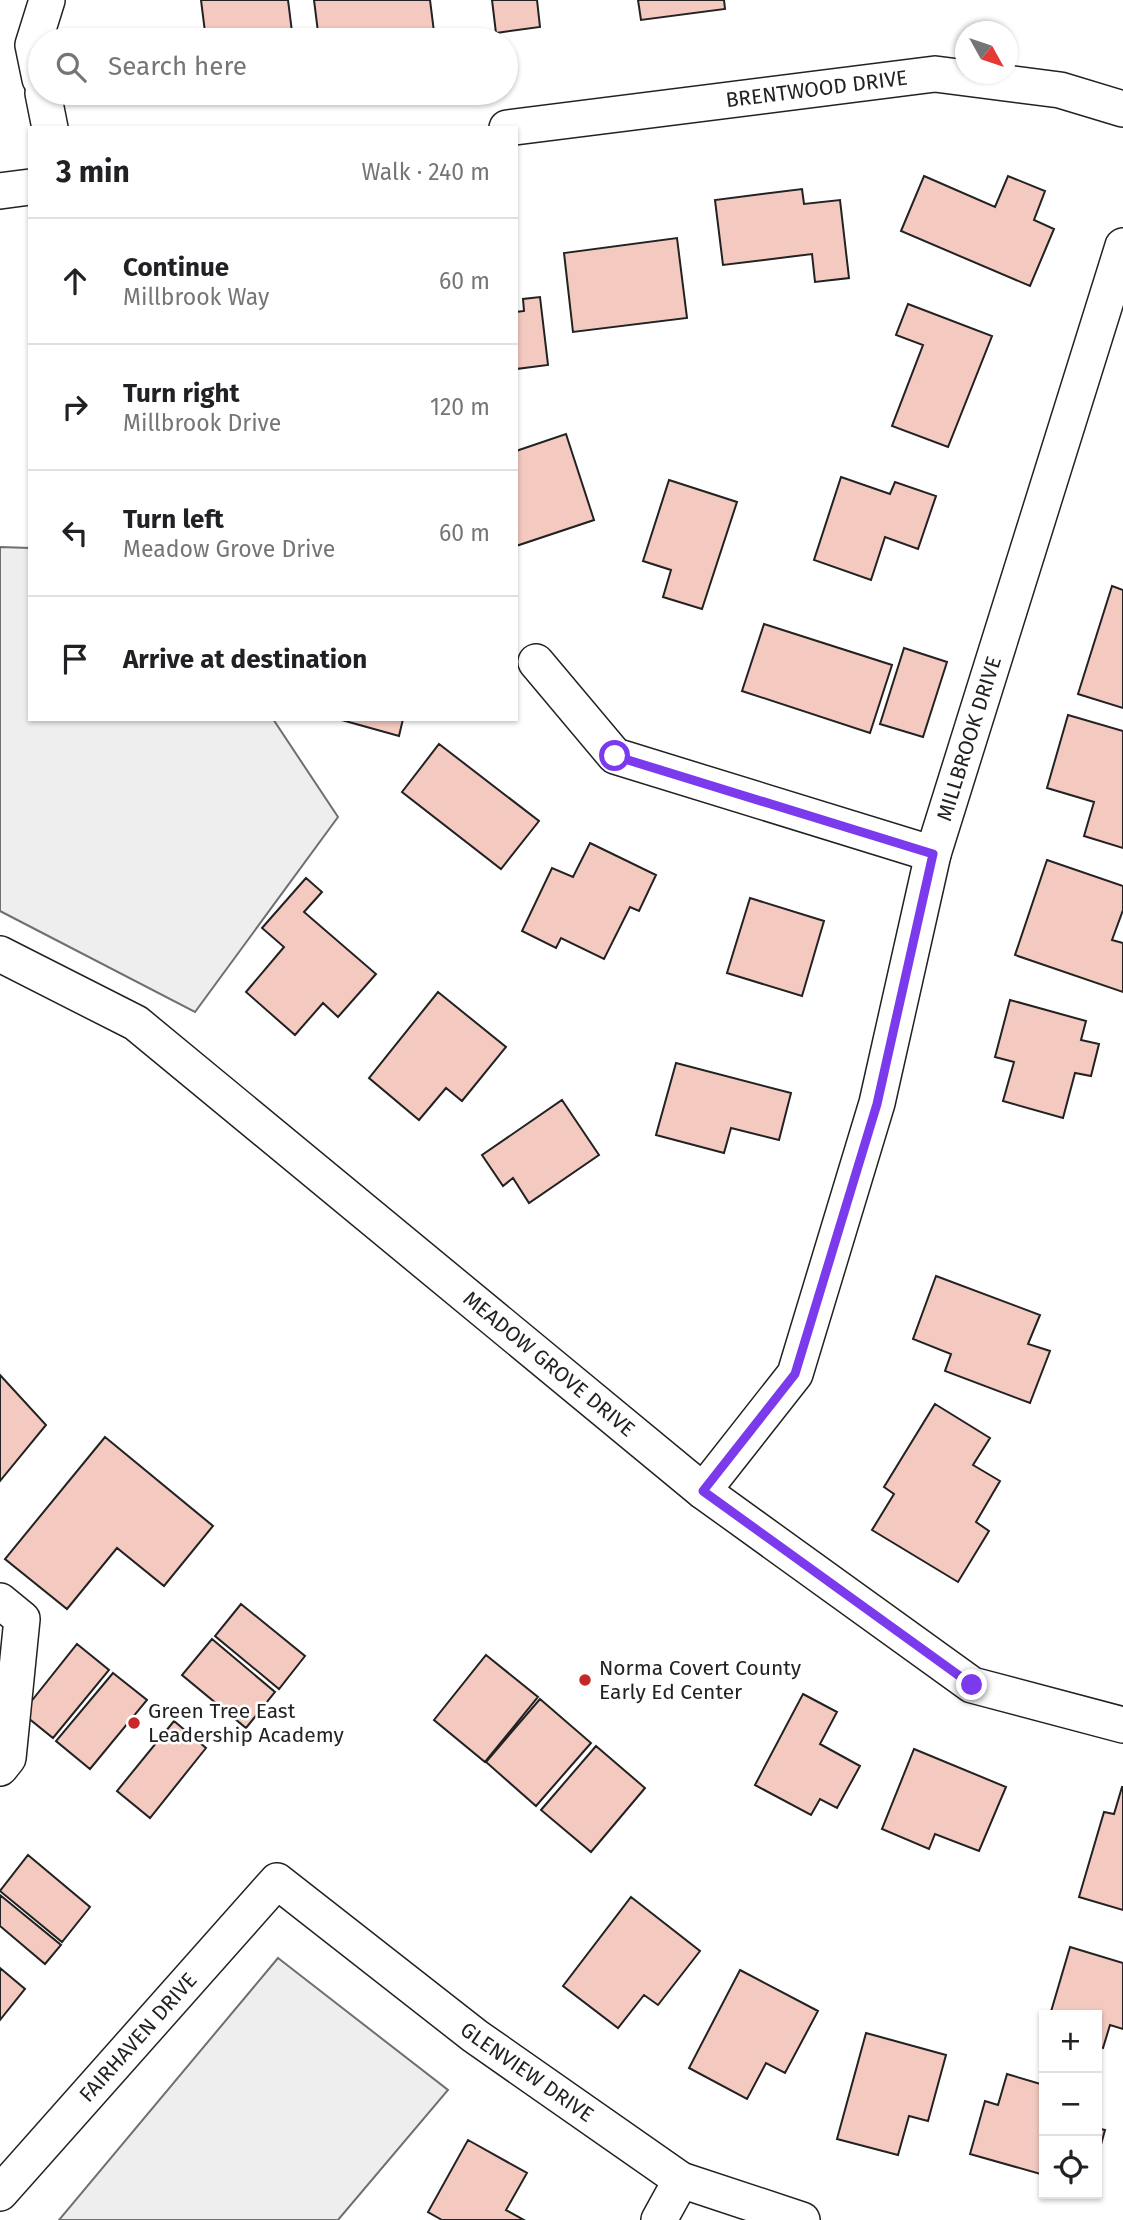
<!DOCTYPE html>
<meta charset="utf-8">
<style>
:root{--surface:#fff;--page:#f2f2f2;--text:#202124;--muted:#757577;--line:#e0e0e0}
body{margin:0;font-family:"Fira Sans",sans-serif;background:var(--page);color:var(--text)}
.controls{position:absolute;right:21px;bottom:21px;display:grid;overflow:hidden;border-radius:0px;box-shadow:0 2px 5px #0004}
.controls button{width:63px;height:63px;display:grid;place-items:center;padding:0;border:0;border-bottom:2px solid var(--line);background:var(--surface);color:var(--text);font:35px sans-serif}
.compass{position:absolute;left:955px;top:21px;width:63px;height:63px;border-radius:50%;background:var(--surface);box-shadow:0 2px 5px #0004;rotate:130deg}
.stop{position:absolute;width:21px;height:21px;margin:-16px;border:5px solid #7c3aed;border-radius:50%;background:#fff}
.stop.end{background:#7c3aed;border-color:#fff;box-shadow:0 2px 7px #0008}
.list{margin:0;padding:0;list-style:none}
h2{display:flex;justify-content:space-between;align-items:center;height:91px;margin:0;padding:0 28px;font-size:30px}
h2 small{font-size:23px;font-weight:400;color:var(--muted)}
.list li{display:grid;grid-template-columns:46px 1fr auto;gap:21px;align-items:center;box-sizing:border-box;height:126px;padding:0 28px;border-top:2px solid var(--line)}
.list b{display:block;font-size:26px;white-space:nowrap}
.list p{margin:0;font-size:23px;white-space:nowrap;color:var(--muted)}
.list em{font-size:23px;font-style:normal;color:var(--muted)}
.icon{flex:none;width:38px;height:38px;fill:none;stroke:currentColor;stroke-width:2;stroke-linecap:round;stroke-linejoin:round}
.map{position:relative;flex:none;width:1123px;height:2220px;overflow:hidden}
.search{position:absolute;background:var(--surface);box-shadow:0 2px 5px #0004;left:28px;top:28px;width:490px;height:77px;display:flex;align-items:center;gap:18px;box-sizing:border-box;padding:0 24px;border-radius:38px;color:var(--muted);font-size:26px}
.panel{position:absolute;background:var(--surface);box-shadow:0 2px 5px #0004;left:28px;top:126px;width:490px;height:595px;border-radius:0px}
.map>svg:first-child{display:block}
</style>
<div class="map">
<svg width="1123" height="2220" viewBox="0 0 1123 2220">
<rect width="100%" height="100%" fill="#fff"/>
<path fill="#eee" stroke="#6f6f6f" stroke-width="2" d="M0,547L30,548V719H273L338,817L195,1012L0,911Z
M278,1958L448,2090L338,2220H59Z"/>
<path fill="#f3c9c0" stroke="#222" stroke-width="2" d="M201,0H288L293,40H206Z
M314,0H430L435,40H319Z
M492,0H537L540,27L496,33Z
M638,0H724L725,9L641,20Z
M924,176L995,207L1008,176L1045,191L1034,220L1054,229L1030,286L901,231Z
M802,189L804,204L840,200L849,278L815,282L812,254L723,265L715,200Z
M677,238L687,318L573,332L564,253Z
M540,297L548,365L516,369V312L524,311L523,299Z
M908,304L992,336L948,447L892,426L923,345L896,335Z
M566,434L594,520L516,546V451Z
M841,477L890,494L895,482L936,496L918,549L885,537L871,580L814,560Z
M669,480L737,502L702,609L663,597L671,570L643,561Z
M1112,586L1123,590V708L1078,694Z
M764,624L892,665L870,733L742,691Z
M904,648L947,662L923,737L880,724Z
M1068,715L1123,731V848L1084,836L1094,802L1047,788Z
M338,719H403L399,736Z
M439,744L539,821L501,869L402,792Z
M590,843L656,875L639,911L630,907L604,959L561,938L556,948L522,931L552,868L573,877Z
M1047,860L1123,886V910L1112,940L1123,943V992L1015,955Z
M306,878L322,892L304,912L376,974L338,1017L323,1003L295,1035L246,992L284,947L262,928Z
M750,898L824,921L802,996L727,973Z
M438,992L506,1047L462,1101L446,1088L419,1120L369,1078Z
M1010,1000L1086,1021L1081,1040L1099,1044L1091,1076L1075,1073L1063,1118L1003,1101L1014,1062L995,1057Z
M676,1063L791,1093L779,1140L731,1128L724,1153L656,1135Z
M562,1100L599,1155L529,1203L513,1178L503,1186L482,1155Z
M936,1276L1040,1315L1028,1344L1050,1351L1030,1403L945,1371L951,1354L913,1339Z
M0,1375L46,1425L0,1481Z
M935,1404L990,1438L973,1465L1000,1481L976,1522L989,1531L958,1582L872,1530L894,1494L884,1487Z
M105,1437L213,1526L164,1586L117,1548L67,1609L5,1559Z
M241,1604L305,1656L279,1689L215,1636Z
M212,1639L275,1692L246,1728L182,1675Z
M77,1644L109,1670L53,1738L22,1713Z
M486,1655L538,1697L485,1762L434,1720Z
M113,1673L147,1700L90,1769L56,1741Z
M803,1694L837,1712L820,1744L860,1766L837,1808L820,1799L811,1815L755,1785Z
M540,1699L591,1743L536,1806L486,1762Z
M174,1721L206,1748L150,1818L117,1791Z
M596,1746L645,1788L591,1852L541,1810Z
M914,1749L1006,1787L979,1851L935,1834L929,1849L882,1829Z
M1122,1787H1123V1910L1079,1897L1104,1812L1114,1814Z
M28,1855L90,1907L62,1942L0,1891Z
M0,1895L61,1945L45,1964L0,1926Z
M631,1897L700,1951L658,2005L644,1995L618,2028L563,1986Z
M1070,1947L1123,1963V2029L1110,2025L1103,2048L1097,2046V2015H1050Z
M0,1968L25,1989L0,2020Z
M740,1970L818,2011L785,2073L766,2063L747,2099L689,2068Z
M866,2033L946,2055L928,2121L909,2116L898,2155L837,2139Z
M1007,2074L1044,2085V2175L970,2154L985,2101L998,2105Z
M1097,2128L1105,2130L1097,2159Z
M468,2140L527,2173L506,2210L524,2220H442L428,2212Z"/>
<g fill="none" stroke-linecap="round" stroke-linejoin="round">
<defs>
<g id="minor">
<path d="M40,79L33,45L47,0"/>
<path d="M43,93L50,128"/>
<path id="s1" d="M507,128L935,74L1060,90L1123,109"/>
<path d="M0,191L30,187"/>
<path d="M536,662L615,756L933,854"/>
<path id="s2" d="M0,954L136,1023L703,1491L972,1685L1123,1725"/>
<path id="s3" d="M703,1491L795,1374L877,1103L933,854L1123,246"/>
<path d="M0,1601L22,1619L8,1758L0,1768"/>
<path id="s4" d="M0,2193L277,1881L475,2036L681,2180L802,2220"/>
<path d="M659,2220L681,2180"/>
</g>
</defs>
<use href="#minor" stroke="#222" stroke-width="38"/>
<use href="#minor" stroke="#fff" stroke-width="35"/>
</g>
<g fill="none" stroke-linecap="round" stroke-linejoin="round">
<path stroke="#7c3aed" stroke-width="9" d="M615,756L933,854L877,1104L795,1374L703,1491L972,1685"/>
</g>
<g fill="#c62828" stroke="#fff" stroke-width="2.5">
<circle cx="585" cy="1680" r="7"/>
<circle cx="134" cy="1723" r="7"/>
</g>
<g text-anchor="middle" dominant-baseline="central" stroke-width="5" stroke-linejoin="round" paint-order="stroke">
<g font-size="21" fill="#222" stroke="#fff">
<text stroke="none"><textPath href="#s1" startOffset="312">BRENTWOOD DRIVE</textPath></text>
<text stroke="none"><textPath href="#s3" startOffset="808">MILLBROOK DRIVE</textPath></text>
<text stroke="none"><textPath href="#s2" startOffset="688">MEADOW GROVE DRIVE</textPath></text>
<text stroke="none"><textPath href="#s4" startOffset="208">FAIRHAVEN DRIVE</textPath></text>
<text stroke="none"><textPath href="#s4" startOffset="732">GLENVIEW DRIVE</textPath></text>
</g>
<g font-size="21" fill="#222" stroke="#fff" text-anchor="start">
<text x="599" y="1668">Norma Covert County<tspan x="599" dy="24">Early Ed Center</tspan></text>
<text x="148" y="1711">Green Tree East<tspan x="148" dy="24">Leadership Academy</tspan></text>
</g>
</g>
</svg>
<div class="controls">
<button>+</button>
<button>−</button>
<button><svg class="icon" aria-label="locate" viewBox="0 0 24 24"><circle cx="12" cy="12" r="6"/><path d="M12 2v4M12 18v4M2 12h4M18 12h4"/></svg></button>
</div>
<svg class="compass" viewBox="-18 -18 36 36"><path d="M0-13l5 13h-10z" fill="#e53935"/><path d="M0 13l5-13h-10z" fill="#757577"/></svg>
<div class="stop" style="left:615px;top:756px"></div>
<div class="stop end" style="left:972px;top:1685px"></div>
<div class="search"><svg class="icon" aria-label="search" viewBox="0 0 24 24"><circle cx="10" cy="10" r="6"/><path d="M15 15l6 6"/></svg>Search here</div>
<section class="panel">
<h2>3 min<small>Walk · 240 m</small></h2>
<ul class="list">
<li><svg class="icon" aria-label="ahead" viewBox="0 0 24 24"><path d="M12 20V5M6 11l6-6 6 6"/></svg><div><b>Continue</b><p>Millbrook Way</p></div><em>60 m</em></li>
<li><svg class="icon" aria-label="right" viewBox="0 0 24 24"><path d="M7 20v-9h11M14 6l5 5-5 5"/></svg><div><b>Turn right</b><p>Millbrook Drive</p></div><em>120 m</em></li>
<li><svg class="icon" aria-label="left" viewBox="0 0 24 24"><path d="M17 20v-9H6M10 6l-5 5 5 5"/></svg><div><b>Turn left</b><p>Meadow Grove Drive</p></div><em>60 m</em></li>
<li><svg class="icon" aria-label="arrive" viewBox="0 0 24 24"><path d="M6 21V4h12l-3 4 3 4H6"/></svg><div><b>Arrive at destination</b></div></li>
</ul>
</section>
</div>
